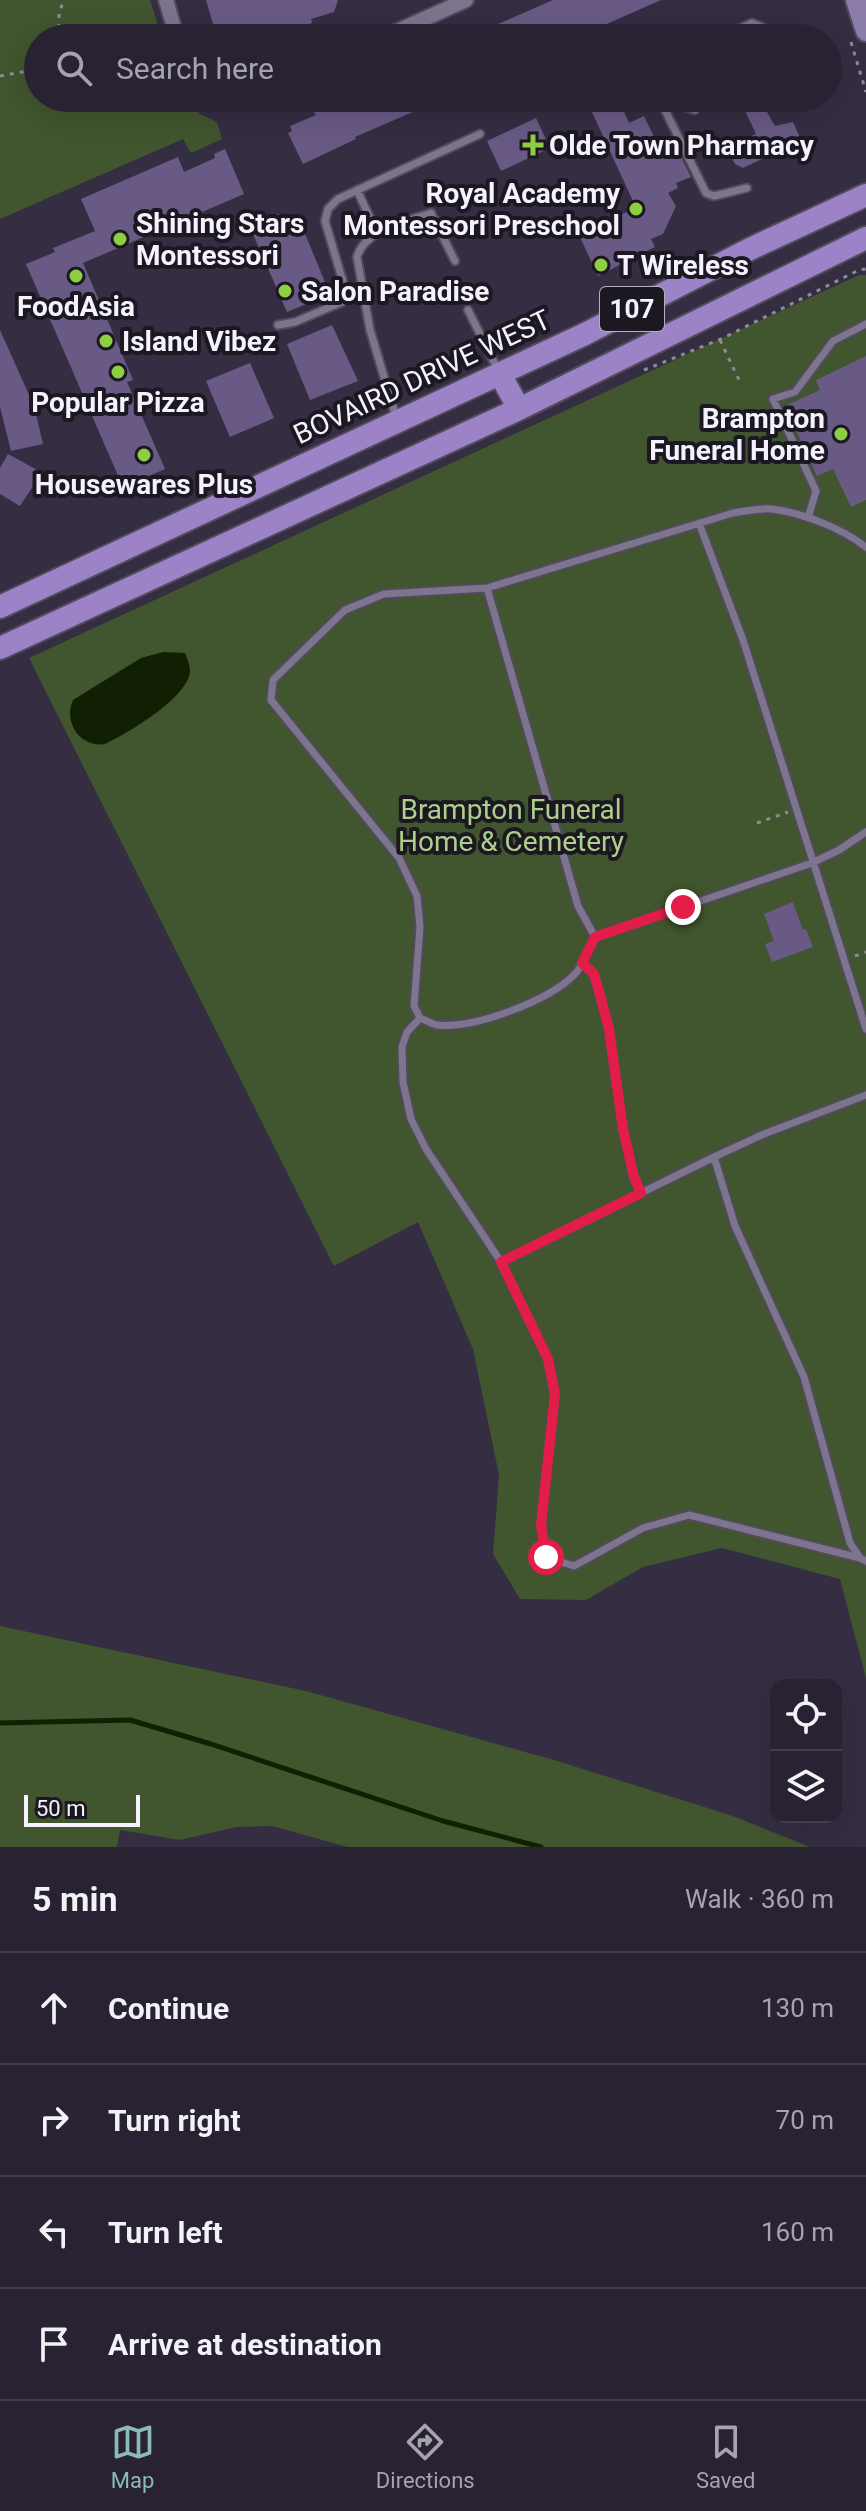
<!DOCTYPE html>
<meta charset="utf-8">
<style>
:root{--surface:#282232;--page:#302a3a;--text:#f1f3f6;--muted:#a5a4ac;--line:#443f4d;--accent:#8bbbb9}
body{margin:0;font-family:Roboto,sans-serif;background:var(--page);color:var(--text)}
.controls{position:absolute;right:24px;bottom:24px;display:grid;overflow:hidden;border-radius:16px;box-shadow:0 8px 32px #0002}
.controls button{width:72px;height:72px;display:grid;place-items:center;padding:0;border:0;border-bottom:2px solid var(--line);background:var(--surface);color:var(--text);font:40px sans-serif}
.scale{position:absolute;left:24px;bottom:20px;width:116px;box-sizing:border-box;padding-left:8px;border:4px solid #f6f2fd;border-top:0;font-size:22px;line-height:28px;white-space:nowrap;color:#f6f2fd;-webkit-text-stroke:6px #1c1822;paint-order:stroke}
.stop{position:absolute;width:24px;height:24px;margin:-18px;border:6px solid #e11d48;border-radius:50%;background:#fff}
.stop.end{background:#e11d48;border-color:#fff;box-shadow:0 2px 8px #0008}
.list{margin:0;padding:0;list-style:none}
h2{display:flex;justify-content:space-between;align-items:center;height:104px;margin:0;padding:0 32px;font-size:34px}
h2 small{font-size:26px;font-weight:400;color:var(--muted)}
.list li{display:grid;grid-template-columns:52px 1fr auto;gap:24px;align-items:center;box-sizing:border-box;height:112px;padding:0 32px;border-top:2px solid var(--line)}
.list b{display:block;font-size:30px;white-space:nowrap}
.list em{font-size:26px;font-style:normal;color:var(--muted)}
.icon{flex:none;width:44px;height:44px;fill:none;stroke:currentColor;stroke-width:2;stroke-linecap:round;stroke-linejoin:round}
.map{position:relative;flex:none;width:866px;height:1847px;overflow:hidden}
.search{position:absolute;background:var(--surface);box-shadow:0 8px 32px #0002;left:24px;right:24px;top:24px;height:88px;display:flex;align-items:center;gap:20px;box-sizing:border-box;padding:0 28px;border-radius:44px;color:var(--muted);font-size:30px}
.sheet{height:552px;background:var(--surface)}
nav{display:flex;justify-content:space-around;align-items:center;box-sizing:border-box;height:112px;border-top:2px solid var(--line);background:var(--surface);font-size:22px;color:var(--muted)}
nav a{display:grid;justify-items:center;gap:4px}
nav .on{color:var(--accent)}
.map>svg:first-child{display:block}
</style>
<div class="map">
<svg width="866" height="1847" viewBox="0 0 866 1847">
<rect width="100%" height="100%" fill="#352e43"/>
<path fill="#41552e" d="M0,0H150L162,38H38V98H183L200,114L217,122L222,139L191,153L183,139L0,219Z
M859,275H866V1678L840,1579L722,1548L643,1567L586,1600L520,1599L493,1554L499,1475L473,1349L418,1222L334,1266L29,658Z
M0,1626L306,1691L554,1760L730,1815L810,1847H348L272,1826L236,1827L180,1840L120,1830L117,1847H0Z"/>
<path fill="#111f02" d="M163,652L185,653C187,659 190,665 190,671C188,698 128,733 105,744C80,748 63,722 73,700L141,658Z"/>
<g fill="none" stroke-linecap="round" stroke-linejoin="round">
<path stroke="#111f02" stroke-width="5" d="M0,1723L130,1720L211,1744L443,1821L541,1847"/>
</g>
<path fill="#695a85" d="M206,0H338L334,12L311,19L312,23L307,25L309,30L305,32L292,35L290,30L263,38H217Z
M553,0H661L575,38H466Z
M340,98H445L355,137L356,139L303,164L288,133L292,131L290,126L316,115L313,110L317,106Z
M618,98L629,123L644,116L661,151L675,145L691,177L676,183L678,188L668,193L676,206L663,234L651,239L655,247L598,276L579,235L629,211L633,201L591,110Z
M739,98H759L775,126L793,122L800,138L794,144L743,168L735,164L729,152L732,145L756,134Z
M536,118L550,148L501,171L487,141Z
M225,149L244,194L83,263L133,380L127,382L165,469L123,487L26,264L55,252L53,248L95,231L81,199L178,157L184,172L215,158L214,154Z
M279,214L300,222L330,294L287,312L249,225Z
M332,325L358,381L310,400L287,344Z
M0,330L34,406L43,444L11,451L0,407Z
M866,356V500L851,507L833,469L817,476L785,406L820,390L816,380Z
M250,363L274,418L230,437L206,381Z
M8,454L39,471L36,475L39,477L20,506L0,494V468Z
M793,902L803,930L806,929L813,947L772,962L765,944L774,941L764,914Z"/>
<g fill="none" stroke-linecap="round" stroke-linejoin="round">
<defs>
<path id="service" d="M719,38L752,23L764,28L772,38
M659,98L706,193L714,196L747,188
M661,98L695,110
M357,190L377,233
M468,310L499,372
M278,325L295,322L342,302L346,292L325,221L328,209L338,199L480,134
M397,420L370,330L357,257C365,229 406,222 431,213L455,261
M808,518L816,491L773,399L795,392L833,341L866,324
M699,523L743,640L866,1029
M866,547C841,528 803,513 772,509C760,508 746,511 733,513L487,588L384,594L345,610L273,680L271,700L399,858L417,896L420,927L414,1006L420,1018C425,1020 431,1024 437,1025C474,1029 548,1001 574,975C583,966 589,949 595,937L812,863L839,850L866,832
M487,588L578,906L595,937
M582,963L594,974L600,995L609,1029L623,1129L634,1177L641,1193
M420,1018L407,1032L402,1047L403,1082L411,1119L426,1149L501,1262L548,1359L555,1394L541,1525L546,1557L574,1566L643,1528L689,1515L860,1558
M866,1095L764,1134L714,1157L735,1226L804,1377L850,1543L860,1558L866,1561
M501,1262L714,1157"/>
<path id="minor" d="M166,0L177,38
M382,38L466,0
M219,98L233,101L246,98"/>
<path id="secondary" d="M856,0L866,31"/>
<path id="primary" d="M500,374L519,409
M0,607L585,334L750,249L866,195
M0,648L519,409L866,238"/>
</defs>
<use href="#service" stroke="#514b5c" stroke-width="11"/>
<use href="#minor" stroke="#514b5c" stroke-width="18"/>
<use href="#secondary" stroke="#514b5c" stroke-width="24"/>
<use href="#primary" stroke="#514b5c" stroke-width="26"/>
<path stroke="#8f8999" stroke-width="3" stroke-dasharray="4 6" stroke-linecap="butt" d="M59,38V13L64,0
M851,42L866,92
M0,76L38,69
M720,340L741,384
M644,370L721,339L859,270L866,269
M757,823L788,812
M855,956L866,952"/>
<use href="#service" stroke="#7c758d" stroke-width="7"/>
<use href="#minor" stroke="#7c758d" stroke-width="14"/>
<use href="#secondary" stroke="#8c7caa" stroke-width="20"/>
<use href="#primary" stroke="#9c83c7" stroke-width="22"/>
</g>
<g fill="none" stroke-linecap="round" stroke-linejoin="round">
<path stroke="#e11d48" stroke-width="10" d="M546,1557L541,1525L555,1394L548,1359L501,1262L641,1193L634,1177L623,1129L609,1029L600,995L594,974L582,963L595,937L683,907"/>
</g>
<g fill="#8ece43" stroke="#1c1822" stroke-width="3">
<path d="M529 133h8v8h8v8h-8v8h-8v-8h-8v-8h8z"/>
<circle cx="636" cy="209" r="8"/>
<circle cx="120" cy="239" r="8"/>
<circle cx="601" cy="265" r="8"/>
<circle cx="76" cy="276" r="8"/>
<circle cx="285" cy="291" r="8"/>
<circle cx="106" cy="341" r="8"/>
<circle cx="118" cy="372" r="8"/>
<circle cx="841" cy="434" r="8"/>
<circle cx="144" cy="455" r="8"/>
</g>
<g text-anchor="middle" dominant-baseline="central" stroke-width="8" stroke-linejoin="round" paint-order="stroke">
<rect fill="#1c1822" stroke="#b5b1bb" stroke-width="2" x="600" y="287" width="64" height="44" rx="6"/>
<g font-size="26" font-weight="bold" fill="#f6f2fd">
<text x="632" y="309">107</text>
</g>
<g font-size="28" font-weight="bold" fill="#f6f2fd" stroke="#1c1822" text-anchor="start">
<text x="549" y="145">Olde Town Pharmacy</text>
<text x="620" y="193" text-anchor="end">Royal Academy<tspan x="620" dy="32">Montessori Preschool</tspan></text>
<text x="136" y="223">Shining Stars<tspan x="136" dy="32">Montessori</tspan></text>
<text x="617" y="265">T Wireless</text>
<text x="301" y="291">Salon Paradise</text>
<text x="76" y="306" text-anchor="middle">FoodAsia</text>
<text x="122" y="341">Island Vibez</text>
<text x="118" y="402" text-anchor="middle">Popular Pizza</text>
<text x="825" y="418" text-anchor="end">Brampton<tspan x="825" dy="32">Funeral Home</tspan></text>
<text x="144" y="484" text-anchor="middle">Housewares Plus</text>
</g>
<g font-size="28" fill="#f6f2fd" stroke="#1c1822">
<text transform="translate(422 377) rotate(-25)">BOVAIRD DRIVE WEST</text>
</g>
<g font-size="28" fill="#acd08c" stroke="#1c1822">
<text x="511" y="809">Brampton Funeral<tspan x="511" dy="32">Home &amp; Cemetery</tspan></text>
</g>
</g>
</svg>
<div class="controls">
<button><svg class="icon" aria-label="locate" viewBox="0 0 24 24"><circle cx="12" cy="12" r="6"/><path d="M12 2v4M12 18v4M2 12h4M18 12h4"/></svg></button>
<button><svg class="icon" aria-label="layers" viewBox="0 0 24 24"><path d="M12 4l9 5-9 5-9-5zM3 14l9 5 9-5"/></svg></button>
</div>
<div class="scale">50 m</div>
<div class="stop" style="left:546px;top:1557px"></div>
<div class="stop end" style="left:683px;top:907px"></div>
<div class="search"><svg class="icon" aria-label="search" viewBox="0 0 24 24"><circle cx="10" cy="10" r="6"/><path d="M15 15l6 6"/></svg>Search here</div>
</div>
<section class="sheet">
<h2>5 min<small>Walk · 360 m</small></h2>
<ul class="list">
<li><svg class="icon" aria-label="ahead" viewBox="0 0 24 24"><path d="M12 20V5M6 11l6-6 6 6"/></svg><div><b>Continue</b></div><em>130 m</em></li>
<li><svg class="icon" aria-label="right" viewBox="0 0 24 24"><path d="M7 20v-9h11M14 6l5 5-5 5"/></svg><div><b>Turn right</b></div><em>70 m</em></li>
<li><svg class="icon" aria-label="left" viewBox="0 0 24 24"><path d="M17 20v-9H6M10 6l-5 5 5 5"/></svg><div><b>Turn left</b></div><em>160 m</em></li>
<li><svg class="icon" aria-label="arrive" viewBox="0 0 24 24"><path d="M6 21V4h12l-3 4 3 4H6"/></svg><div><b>Arrive at destination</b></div></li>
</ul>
</section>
<nav>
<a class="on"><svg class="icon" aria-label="map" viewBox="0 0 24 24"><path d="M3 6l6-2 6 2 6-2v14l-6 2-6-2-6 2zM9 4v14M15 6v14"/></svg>Map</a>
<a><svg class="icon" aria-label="directions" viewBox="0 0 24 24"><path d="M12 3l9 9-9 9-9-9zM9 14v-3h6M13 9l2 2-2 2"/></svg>Directions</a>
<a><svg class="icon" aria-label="saved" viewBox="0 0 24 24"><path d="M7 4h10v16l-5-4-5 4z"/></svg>Saved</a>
</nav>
